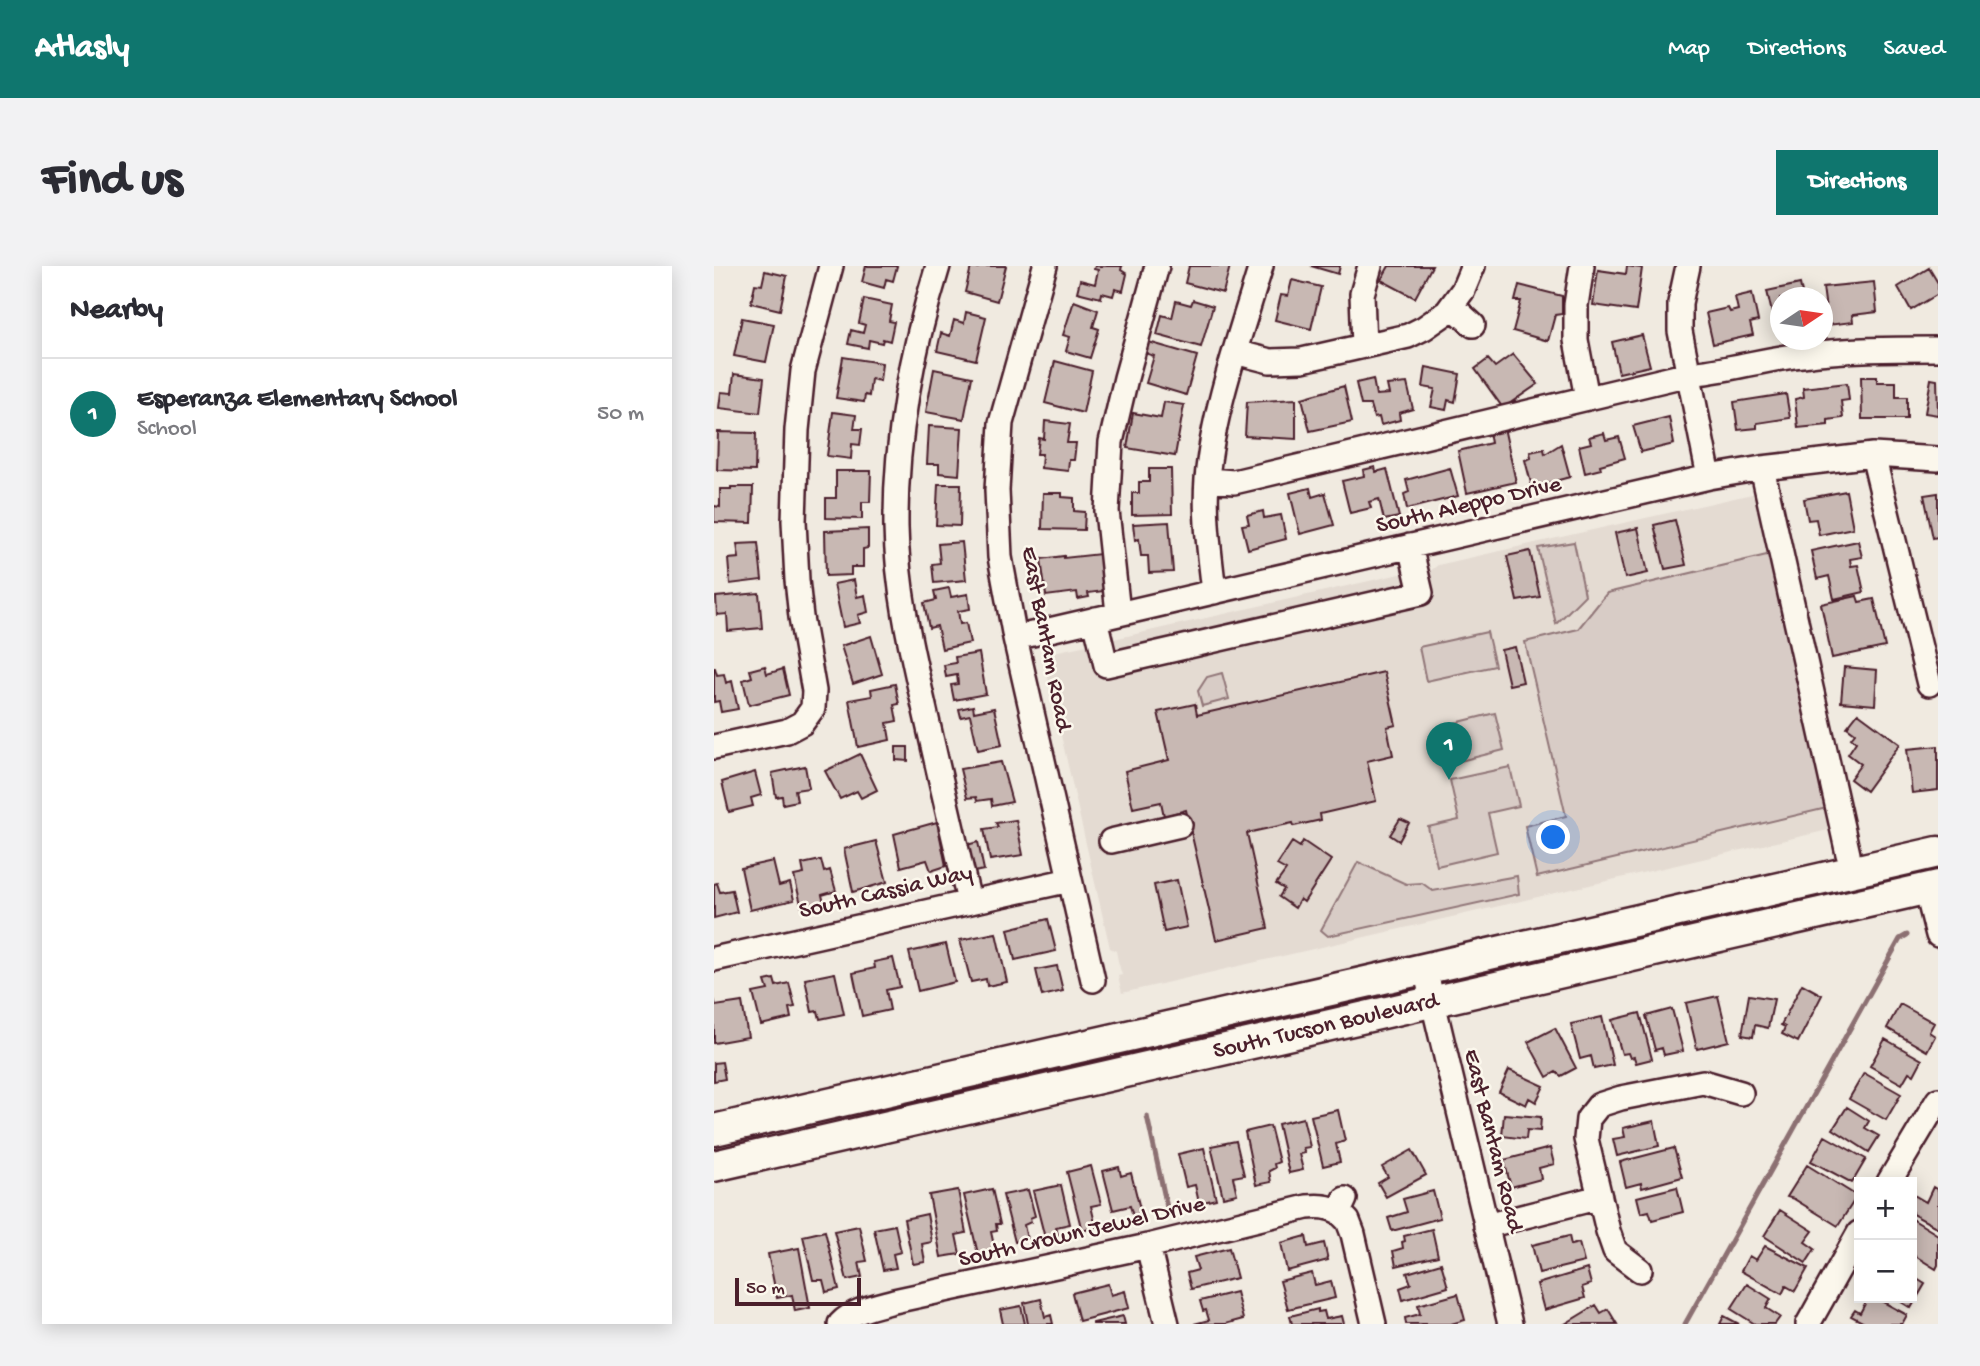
<!DOCTYPE html>
<meta charset="utf-8">
<style>
:root{--surface:#fff;--page:#f2f2f3;--text:#2b2b33;--muted:#7c7c81;--line:#e1e1e2;--accent:#0f766e}
body{margin:0;font-family:"Gochi Hand",sans-serif;background:var(--page);color:var(--text)}
.controls{position:absolute;right:21px;bottom:21px;display:grid;overflow:hidden;border-radius:0px;box-shadow:0 4px 18px #0003}
.controls button{width:63px;height:63px;display:grid;place-items:center;padding:0;border:0;border-bottom:2px solid var(--line);background:var(--surface);color:var(--text);font:35px sans-serif}
.compass{position:absolute;left:1056px;top:21px;width:63px;height:63px;border-radius:50%;background:var(--surface);box-shadow:0 4px 18px #0003;rotate:77deg}
.scale{position:absolute;left:21px;bottom:18px;width:126px;box-sizing:border-box;padding-left:7px;border:4px solid #4a1f2b;border-top:0;font-size:19px;line-height:24px;white-space:nowrap;color:#4a1f2b;-webkit-text-stroke:5px #fbf7ec;paint-order:stroke}
.you{position:absolute;left:840px;top:572px;width:24px;height:24px;margin:-18px;border:5px solid #fff;border-radius:50%;background:#1a73e8;box-shadow:0 0 0 10px #1a73e833}
.badge{display:grid;place-items:center;width:46px;height:46px;border-radius:50%;background:var(--accent);color:#fff;font-size:23px;font-weight:700}
.pin{position:absolute;translate:-50% -58px;filter:drop-shadow(0 2px 4px #0008)}
.pin::after{content:'';position:absolute;top:37px;width:24px;height:21px;background:inherit;clip-path:polygon(0 0,100% 0,50% 100%)}
.list{margin:0;padding:0;list-style:none}
h2{display:flex;justify-content:space-between;align-items:center;height:91px;margin:0;padding:0 28px;font-size:30px}
h2 small{font-size:23px;font-weight:400;color:var(--muted)}
.list li{display:grid;grid-template-columns:46px 1fr auto;gap:21px;align-items:center;box-sizing:border-box;height:112px;padding:0 28px;border-top:2px solid var(--line)}
.list b{display:block;font-size:26px;white-space:nowrap}
.list p{margin:0;font-size:23px;white-space:nowrap;color:var(--muted)}
.list em{font-size:23px;font-style:normal;color:var(--muted)}
.map{position:relative;flex:none;width:1224px;height:1058px;overflow:hidden;border-radius:0px}
header{display:flex;align-items:center;gap:42px;box-sizing:border-box;height:98px;padding:0 35px;background:var(--accent);color:#fff}
header strong{font-size:33px}
nav{display:flex;gap:38px;margin-inline-start:auto;font-size:24px}
.intro{display:flex;align-items:center;justify-content:space-between;box-sizing:border-box;height:168px;padding:0 42px}
h1{margin:0;font-size:49px}
.button{padding:18px 32px;border-radius:0px;background:var(--accent);color:#fff;font-size:24px;font-weight:700}
main{display:flex;gap:42px;padding:0 42px}
aside{flex:1;background:var(--surface);border-radius:0px;box-shadow:0 4px 18px #0003}
.map>svg:first-child{display:block}
</style>
<header>
<strong>Atlasly</strong>
<nav><a>Map</a><a>Directions</a><a>Saved</a></nav>
</header>
<div class="intro"><h1>Find us</h1><a class="button">Directions</a></div>
<main>
<aside>
<h2>Nearby<small></small></h2>
<ul class="list">
<li><span class="badge">1</span><div><b>Esperanza Elementary School</b><p>School</p></div><em>50 m</em></li>
</ul>
</aside>
<div class="map">
<svg width="1224" height="1058" viewBox="0 0 1224 1058">
<rect width="100%" height="100%" fill="#f0eae0"/>
<filter id="ink" filterUnits="userSpaceOnUse"><feTurbulence type="fractalNoise" baseFrequency=".0143" numOctaves="2"/><feDisplacementMap in="SourceGraphic" scale="14" xChannelSelector="R" yChannelSelector="G"/><feConvolveMatrix kernelMatrix="1 2 1 2 8 2 1 2 1" color-interpolation-filters="sRGB"/></filter>
<g filter="url(#ink)">
<path fill="#e4dbd2" d="M1047,226L1123,562L408,727L404,710L408,709L404,695L402,685L396,682L346,465L350,460L346,442L340,438L332,402L337,401L341,393L340,386L373,379L379,383L396,379L400,373L686,308L692,310L715,306L724,299Z"/>
<path fill="#d8ccc6" stroke="#917678" stroke-width="2" d="M860,276L871,329L842,358L824,282Z
M1057,288L1117,541L823,611L811,560L852,550L811,376L864,363L893,327Z
M773,366L781,400L712,415L705,381Z
M508,407L515,433L488,440L484,425L493,411Z
M781,447L790,484L738,497L729,460Z
M796,501L805,540L774,547L783,586L723,600L714,561L745,554L736,514Z
M644,596L692,618L708,617L719,625L803,610L805,628L614,670L607,664Z"/>
<g fill="none" stroke-linecap="round" stroke-linejoin="round">
<path stroke="#8c6f72" stroke-width="5" d="M433,850L454,946
M971,1058L1186,673L1193,669"/>
</g>
<path fill="#c8b8b3" stroke="#4a1f2b" stroke-width="2" d="M152,0H183L179,15L172,13L170,22L148,16Z
M265,0H292L283,35L251,26L257,1L264,2Z
M381,0H408L407,4L413,8L409,25L401,23L399,30L388,27L387,32L363,26L366,14L381,18L384,4L380,3Z
M475,0H516L509,27L471,17Z
M597,0H626L624,8Z
M675,0H718L701,32L667,14Z
M913,0L928,2L922,45L879,39L884,4L912,8Z
M1215,2L1224,17V28L1197,44L1184,21Z
M51,5L73,10L66,44L37,37L41,18L48,19Z
M578,14L607,21L597,63L561,54L567,29L574,30Z
M1160,16L1163,46L1138,49L1139,56L1114,59L1109,21Z
M1086,18L1089,32H1066V45L1058,47L1053,25Z
M805,19L848,30V48L841,49L834,75L799,65L807,35H801Z
M1038,27L1044,55L1036,57L1039,69L999,78L992,47L1014,42L1016,46L1024,44L1021,31Z
M150,33L178,39L175,55L180,56L176,75L169,73L168,77L155,74L154,82L134,78L137,64L149,67L151,59L145,57Z
M479,34L499,40L487,81L443,69L448,49L458,52L462,35L477,39Z
M360,35L384,44L379,61L385,63L376,92L352,85L356,71L349,69Z
M252,46L272,51L262,94L223,85L227,67L236,70L240,54L250,57Z
M28,52L60,58L52,96L20,90Z
M928,69L936,100L905,107L898,76Z
M431,75L483,90L472,129L432,117L440,90L428,86Z
M799,88L824,118L789,142L761,103L774,93L781,101Z
M129,91L168,97L166,115L157,113L155,130L151,129L150,136L122,132Z
M341,95L378,105L369,147L331,137Z
M712,101L746,108L741,136L734,134L732,144L717,141L721,123L709,121Z
M220,103L258,111L250,153L212,146Z
M20,108L50,112L46,147L5,142L7,126L18,127Z
M1147,111H1163V116H1182V131H1193V153H1148Z
M659,113L662,129L675,128L673,119L693,117L699,143L685,147L686,154L667,159L665,151L660,152L656,139H647L642,117Z
M1217,113L1223,114L1224,149L1211,147Z
M1133,117L1135,134L1127,135L1129,152L1114,154V159L1084,162L1081,133L1090,131L1089,122Z
M630,120L638,156L596,165L588,132Z
M1072,128L1076,152L1043,157V162L1024,164L1020,136Z
M582,133V173L531,170L533,136Z
M450,136L470,139L461,190L413,182L419,147L447,152Z
M119,146L142,149L140,163H148L146,179L138,178L137,193L113,190Z
M955,151L960,178L927,186L919,160Z
M331,155L356,158L353,177H362L360,194H355L354,205L327,202L328,188H323L325,172L330,173Z
M789,157L802,216L753,227L744,185L777,177L774,161Z
M215,160L248,162L245,209L225,207V198H213Z
M4,166L42,167L41,205L3,204Z
M890,167L892,174L905,171L911,192L886,199L887,203L871,207L865,180L877,177L875,171Z
M847,178L856,211L818,221L811,194L817,192L816,186L830,183L831,188Z
M661,201L662,206L673,203L685,251L670,254L665,233L655,236L657,242L636,247L628,215L650,210L649,204Z
M736,202L744,230L693,243L690,228L695,226L692,214Z
M435,203H457L458,248L418,249V227H425V216H435Z
M122,205H157L156,236H148V253L112,252V232H122Z
M224,218H247L246,260L222,259Z
M17,221H39L38,257L0,256V240L6,241V223H17Z
M596,222L598,231L611,227L620,259L586,268L576,227Z
M1132,225L1139,262L1105,269L1102,253L1094,254L1090,233Z
M329,227H348V231L360,232V245L371,246L370,264L328,263Z
M1224,227V271L1219,272L1210,229Z
M549,245L550,252L567,249L572,273L534,283L528,259L535,258L533,249Z
M961,254L972,299L951,303L940,259Z
M455,256L459,306L435,307L434,290H427L425,273L421,274L419,258Z
M924,262L934,307L911,312L901,267Z
M154,263V282L149,283V301H137V309L112,310L111,265Z
M1144,275L1148,291L1136,293L1137,300L1144,299L1150,326L1120,333L1115,310L1103,313L1097,285Z
M248,276L252,314L220,317L218,298L226,297L224,278Z
M44,277L48,314L16,318L14,293L25,292L23,278Z
M816,285L826,331L803,335L793,290Z
M386,288L390,325L374,327L375,331L364,333L363,326L332,330L327,293L350,290V292Z
M140,314L143,331L151,329L154,346L144,349L146,357L129,361L120,318Z
M235,322L237,331L254,328L256,343L244,345L246,358L252,357L256,377L228,383L223,360L215,362L210,337L222,334L220,325Z
M45,327L48,362L14,365L13,348L3,349L2,331Z
M1143,330L1145,336L1160,333L1171,381L1118,392L1107,338Z
M157,370L168,408L139,418L127,380Z
M801,381L809,416L795,419L787,384Z
M265,387L272,428L240,434L237,419L244,418L243,409L232,411L230,399L242,397L241,391Z
M51,400L53,408L69,403L75,429L35,439L29,414L38,411L36,404Z
M1130,401L1163,404L1161,439L1127,436Z
M0,402H1L3,409L10,408L12,417L18,415L24,443L7,446L5,435L0,436Z
M670,406L682,459L673,461L679,489L653,495L662,535L606,548L607,554L580,560L579,557L533,567L554,662L502,674L472,544L450,550L447,536L419,542L411,505L455,494L444,446L481,438L483,449Z
M181,418L185,438L180,439L183,455L173,457L176,474L144,481L135,434L158,430L157,423Z
M259,440L260,446L280,442L288,479L264,484L256,449L247,451L245,443Z
M1144,447L1186,478L1152,525L1136,513L1147,498L1134,488L1142,476L1137,472L1141,467L1133,461Z
M1224,480V524L1198,527L1193,483Z
M182,481H194V495L182,494Z
M146,488L163,524L147,532L143,525L126,533L111,505Z
M287,496L298,536L278,540L277,533L263,535L262,531L253,532L246,503Z
M91,500L95,522L81,524L83,535L69,538L68,530L62,531L58,507Z
M41,506L47,529L37,532L39,540L15,546L8,516Z
M686,553L695,557L685,575L676,569Z
M302,554L309,589L276,594L270,563L284,561L282,557Z
M223,556L232,600L217,605L213,594L187,601L180,568Z
M162,575L173,616L139,626L130,583Z
M589,575L617,594L590,636L586,633L581,642L565,631L570,623L562,618L572,604L563,599L578,576L586,581Z
M264,576L270,604L255,607L249,580Z
M107,594L110,606L116,604L122,625L108,629L110,637L88,642L80,610L90,608L88,598Z
M59,595L65,620L76,617L80,634L36,644L27,602Z
M463,614L473,661L450,666L440,619Z
M3,617L6,626L18,624L23,646L0,652V618Z
M334,653L342,685L301,694L294,663Z
M282,667L293,716L273,720L272,713L257,716L246,674Z
M232,678L241,716L204,725L195,686Z
M179,692L186,721L172,724L176,744L148,750L139,707L161,702L160,696Z
M343,700L349,725L328,730L322,704Z
M121,707L130,748L106,753L104,745L98,746L91,713Z
M60,713L62,720L75,717L81,741L75,742L77,752L47,759L39,727L54,724L51,715Z
M1088,718L1108,729L1084,776L1068,768L1071,761L1067,759Z
M1035,729L1060,733L1054,762L1041,759L1039,771L1028,769Z
M1004,730L1015,775L983,783L972,737Z
M0,733L2,740L28,736L34,771L0,777Z
M1186,738L1220,757L1215,766L1221,770L1213,785L1173,762Z
M958,743L969,785L950,789L948,782L941,784L932,750Z
M926,747L938,793L922,797L920,791L916,792L914,787L908,788L898,754Z
M888,751L899,799L880,803L877,790L866,793L857,758Z
M841,762L862,802L847,810L842,806L833,811L814,776Z
M1171,773L1208,794L1200,809L1195,806L1188,818L1156,800Z
M8,796L11,813L0,815V797Z
M795,804L830,820L822,836L815,832L812,839L785,826Z
M1150,807L1187,828L1172,854L1135,833Z
M1133,841L1155,855L1151,862L1165,870L1155,886L1119,863Z
M624,844L631,875L622,878L626,896L609,900L597,850Z
M790,848L827,851L826,865L813,864L812,873L788,870Z
M589,852L596,881L589,882L591,887L585,888L589,904L575,907L564,858Z
M940,855L945,880L903,890L899,873L911,871L909,862Z
M556,860L565,896L560,898L561,902L555,905L557,916L542,919L531,866Z
M1111,870L1152,893L1138,917L1097,895Z
M522,875L530,909L519,911L523,928L509,931L497,880Z
M490,882L502,933L485,937L481,919L472,921L464,888Z
M836,882L840,898L825,902L827,913L797,921L790,894Z
M960,882L968,911L928,922L927,917L912,921L906,896Z
M698,884L712,909L672,931L664,917L674,911L668,901Z
M1093,899L1143,930L1124,960L1080,933L1073,931Z
M377,900L387,938L377,940L382,961L368,965L353,906Z
M405,901L407,910L417,907L427,947L419,950L416,940L399,944L389,905Z
M347,919L356,958L342,961L344,969L331,972L319,925Z
M963,921L969,946L938,954L935,945L927,947L923,931Z
M1219,921L1224,924V962L1198,948V928L1212,936Z
M278,923L286,958H282L283,965L277,966L281,984L264,988L250,929Z
M244,924L252,967L242,969L246,988L227,991L215,929Z
M314,924L321,950L316,952L317,956L310,959L313,973L301,976L289,929Z
M719,925L726,952L678,965L674,952L693,946L689,933Z
M1066,944L1099,965L1091,976L1101,983L1092,997L1050,970Z
M213,948L218,976L208,978L211,996L199,998L190,953Z
M1198,953L1224,969V999L1222,1003L1198,988Z
M181,959L187,986L179,988L182,1002L169,1004L160,963Z
M145,960L153,995L145,996L148,1011L133,1014L120,965Z
M718,963L724,990L682,1000L679,985L689,982L688,976L691,975L690,970Z
M111,965L125,1023L112,1026L109,1014H99L89,970Z
M592,970L594,981L610,977L614,994L573,1005L567,977Z
M855,970L857,979L865,977L870,996L825,1007L818,979Z
M1051,980L1094,1002L1081,1025L1072,1020L1068,1028L1027,1005L1035,990L1042,994Z
M85,982L96,1042L81,1045L78,1029L63,1032L54,988Z
M515,982L523,1012L477,1023L473,1007L484,1004L480,991Z
M727,997L734,1021L689,1034L686,1022L697,1018L693,1007Z
M873,1003L877,1018L868,1021L871,1032L830,1044L823,1018Z
M598,1007L601,1019L617,1015L621,1032L574,1043L566,1015Z
M1198,1010L1211,1018L1197,1042L1181,1032H1198Z
M394,1018L397,1029L411,1025L415,1042L365,1055L358,1027Z
M1033,1018L1057,1033L1052,1042L1066,1051L1061,1058H1041L1017,1043Z
M522,1026L529,1053L511,1058H480L495,1054L492,1044L489,1045L486,1035Z
M744,1028L751,1054L737,1058H692L691,1052L706,1048L704,1039Z
M1154,1032H1162L1193,1049L1188,1058H1152L1137,1050L1141,1044L1146,1047Z
M327,1033L331,1051L337,1049L339,1058H314L310,1037Z
M882,1039L887,1047L894,1043L903,1058H851Z
M307,1040L311,1058H289L286,1044Z
M604,1043V1046L610,1045L612,1053L628,1050L630,1058H578L576,1050Z
M409,1050L411,1058H379V1057Z
M1010,1050L1025,1058H1006Z"/>
<g fill="none" stroke-linecap="round" stroke-linejoin="round">
<defs>
<path id="minor" d="M224,0C198,84 181,172 182,261C183,325 198,387 212,449C226,511 240,573 255,635
M331,0L287,157L283,224L286,291L301,372L379,714
M868,0L862,39V74L873,132
M974,0L966,37V65L995,211
M738,40L759,59
M650,80L648,28L656,0
M521,86L556,95L588,94L694,70L710,62L733,46L749,24L759,0
M1159,189L1215,418
M1048,202L1134,588
M493,214L520,216L975,108C1013,105 1049,93 1088,89C1133,83 1178,83 1224,83
M500,326C496,289 490,251 493,213C499,144 527,67 547,0
M404,347L393,245L397,176L412,112L443,0
M381,353L392,399L707,327L696,280
M301,372L995,211L1048,202L1159,189L1224,193
M0,481L73,465L88,457L99,442L100,425L87,351L83,314L80,255L83,164L89,105L117,0
M397,575L466,559
M1212,622L1224,669
M0,693L356,614
M711,703L796,1058
M1175,916L1224,834
M631,933L625,946L634,955L639,968L660,1058
M772,960L886,931
M434,980L453,1058
M926,1004L901,985L894,965L872,873L874,853L885,839L907,832L989,816L1027,827
M126,1058C139,1044 162,1040 180,1035L434,980L593,941C605,940 614,940 625,946
M1094,1058L1145,967"/>
<path id="major" d="M0,864L1224,586
M0,900L1224,620"/>
</defs>
<use href="#minor" stroke="#4a1f2b" stroke-width="28"/>
<use href="#major" stroke="#4a1f2b" stroke-width="35"/>
<use href="#minor" stroke="#fbf7ec" stroke-width="23"/>
<use href="#major" stroke="#fbf7ec" stroke-width="30"/>
</g>
</g>
<g text-anchor="middle" dominant-baseline="central" stroke-width="5" stroke-linejoin="round" paint-order="stroke">
<g font-size="24" fill="#4a1f2b" stroke="#fbf7ec">
<text transform="translate(755 240) rotate(-13)">South Aleppo Drive</text>
<text transform="translate(331 373) rotate(79)">East Bantam Road</text>
<text transform="translate(172 627) rotate(-13)">South Cassia Way</text>
<text transform="translate(612 761) rotate(-13)">South Tucson Boulevard</text>
<text transform="translate(778 875) rotate(76)">East Bantam Road</text>
<text transform="translate(368 967) rotate(-13)">South Crown Jewel Drive</text>
</g>
</g>
</svg>
<div class="controls">
<button>+</button>
<button>−</button>
</div>
<svg class="compass" viewBox="-18 -18 36 36"><path d="M0-13l5 13h-10z" fill="#e53935"/><path d="M0 13l5-13h-10z" fill="#7c7c81"/></svg>
<div class="scale">50 m</div>
<div class="you"></div>
<div class="pin badge" style="left:735px;top:514px">1</div>
</div>
</main>
